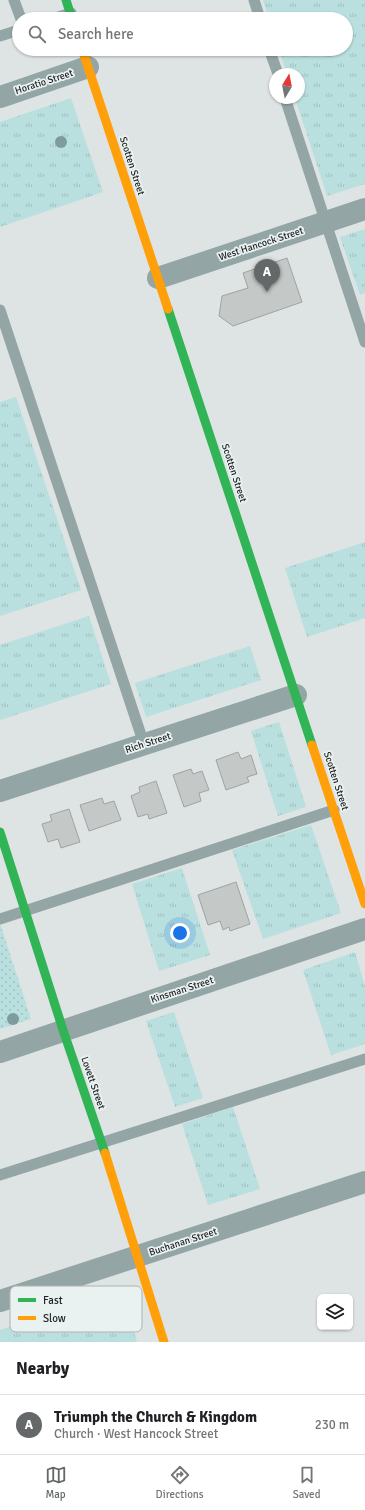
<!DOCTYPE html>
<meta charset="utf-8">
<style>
:root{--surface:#fff;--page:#f6f6f6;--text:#202124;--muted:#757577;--line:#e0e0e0;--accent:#646868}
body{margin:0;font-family:Signika,sans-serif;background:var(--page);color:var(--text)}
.controls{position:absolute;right:12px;bottom:12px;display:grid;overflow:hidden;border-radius:6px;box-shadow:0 1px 3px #0004}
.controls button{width:36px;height:36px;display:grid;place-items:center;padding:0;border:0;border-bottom:1px solid var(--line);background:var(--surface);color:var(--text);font:20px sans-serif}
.compass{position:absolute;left:269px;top:68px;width:36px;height:36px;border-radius:50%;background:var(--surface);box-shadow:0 1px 3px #0004;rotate:10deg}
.you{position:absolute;left:180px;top:933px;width:14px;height:14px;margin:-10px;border:3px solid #fff;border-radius:50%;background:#1a73e8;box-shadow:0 0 0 6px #1a73e833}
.badge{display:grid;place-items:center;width:26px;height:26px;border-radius:50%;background:var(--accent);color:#fff;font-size:13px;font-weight:700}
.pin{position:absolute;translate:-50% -33px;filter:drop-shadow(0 1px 2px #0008)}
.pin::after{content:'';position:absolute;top:21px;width:14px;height:12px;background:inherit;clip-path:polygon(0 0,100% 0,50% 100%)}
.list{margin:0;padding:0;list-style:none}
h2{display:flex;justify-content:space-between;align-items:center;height:52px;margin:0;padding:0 16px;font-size:17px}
h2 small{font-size:13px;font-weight:400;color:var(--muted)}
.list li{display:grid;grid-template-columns:26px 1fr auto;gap:12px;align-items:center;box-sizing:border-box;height:60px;padding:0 16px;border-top:1px solid var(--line)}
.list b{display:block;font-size:15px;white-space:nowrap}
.list p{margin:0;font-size:13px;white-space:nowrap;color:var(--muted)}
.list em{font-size:13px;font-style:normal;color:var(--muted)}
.icon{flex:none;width:22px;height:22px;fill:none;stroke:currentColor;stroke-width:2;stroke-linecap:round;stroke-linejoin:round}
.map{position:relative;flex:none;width:365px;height:1342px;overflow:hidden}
.search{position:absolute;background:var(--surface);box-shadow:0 1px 3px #0004;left:12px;right:12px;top:12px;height:44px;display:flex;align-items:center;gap:10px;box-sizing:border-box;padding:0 14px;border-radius:22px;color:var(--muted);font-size:15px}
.sheet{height:112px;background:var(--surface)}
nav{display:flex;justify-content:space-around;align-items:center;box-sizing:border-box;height:56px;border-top:1px solid var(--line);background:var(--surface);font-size:11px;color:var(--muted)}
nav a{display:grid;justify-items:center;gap:2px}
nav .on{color:var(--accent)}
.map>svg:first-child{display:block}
</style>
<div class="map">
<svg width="365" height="1342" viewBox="0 0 365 1342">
<defs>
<pattern id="grass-tufts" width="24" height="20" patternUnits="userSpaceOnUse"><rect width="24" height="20" fill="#b9e0df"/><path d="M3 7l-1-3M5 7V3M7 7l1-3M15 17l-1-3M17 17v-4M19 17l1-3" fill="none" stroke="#9fc0bf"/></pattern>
<pattern id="park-dots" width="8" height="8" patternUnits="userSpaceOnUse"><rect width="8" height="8" fill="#b9e0df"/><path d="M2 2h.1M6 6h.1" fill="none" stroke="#9fc0bf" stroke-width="1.8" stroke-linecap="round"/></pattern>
</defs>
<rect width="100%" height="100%" fill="#dee3e3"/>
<path fill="url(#grass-tufts)" d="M263,0H365V184L327,196L295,98H299V74H287L279,49H346V19H269Z
M71,98L103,192L0,227V122Z
M365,229V293L360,295L340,237Z
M16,397L81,590L0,616V402Z
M365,542V618L307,637L285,568Z
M89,616L111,684L0,720V645Z
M250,646L261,680L146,717L135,683Z
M279,722L306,807L278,816L251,731Z
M311,825L341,913L263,939L232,850Z
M182,868L210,955L159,971L132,884Z
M355,952L365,986V1044L331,1055L303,970Z
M174,1012L203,1098L175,1107L146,1021Z
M233,1107L260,1189L208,1205L182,1124Z
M120,1290L137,1342H0V1330Z"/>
<path fill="url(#park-dots)" d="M0,923L31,1019L0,1029Z"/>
<path fill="#c4c8c7" stroke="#a0a3a3" d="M287,258L302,302L233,326L219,316L222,296L248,288L243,273Z
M238,752L241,759L251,755L257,774L247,777L249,782L226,790L216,760Z
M191,769L193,774L202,771L209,790L199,793L201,801L184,807L173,775Z
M156,781L167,813L149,819L148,814L138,817L131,796L140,792L139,787Z
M102,798L104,804L114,801L121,820L89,831L80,805Z
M69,809L80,842L61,848L58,839L48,842L42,824L52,821L50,815Z
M236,882L250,924L230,931L229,927L223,930L220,921L208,925L198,895Z"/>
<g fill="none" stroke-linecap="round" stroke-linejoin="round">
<path stroke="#93a5a5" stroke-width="11" d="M14,0L21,19
M254,0L260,19
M52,19L71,13
M0,36L19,30
M269,49L278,74
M285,98L365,342
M0,310L144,744
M0,919L334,810
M0,1175L365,1059"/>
<path stroke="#93a5a5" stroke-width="22" d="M0,97L88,67
M158,278L365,209
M0,791L296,695
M0,1052L365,929
M0,1301L365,1182"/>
<path stroke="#30b455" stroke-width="9" d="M66,0L72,19
M168,309L312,745
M0,832L63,1030L105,1153"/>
<path stroke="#ff9f0a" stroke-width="9" d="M82,49L168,309
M312,745L365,904
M105,1153L164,1342"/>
</g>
<g fill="#7e9c9b">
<circle cx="61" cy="142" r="6"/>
<circle cx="13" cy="1019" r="6"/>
</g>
<g text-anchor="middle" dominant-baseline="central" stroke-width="3.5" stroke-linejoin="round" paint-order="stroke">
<g font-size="10" fill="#232525" stroke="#eaf1f1">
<text transform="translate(44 82) rotate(-18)">Horatio Street</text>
<text transform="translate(132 166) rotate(72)">Scotten Street</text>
<text transform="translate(261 244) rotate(-18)">West Hancock Street</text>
<text transform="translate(234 473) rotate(72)">Scotten Street</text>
<text transform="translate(148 743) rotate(-18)">Rich Street</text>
<text transform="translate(336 781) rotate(72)">Scotten Street</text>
<text transform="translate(182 990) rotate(-18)">Kinsman Street</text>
<text transform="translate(93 1083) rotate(71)">Lovett Street</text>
<text transform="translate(183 1242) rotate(-18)">Buchanan Street</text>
</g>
</g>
<rect x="10" y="1286" width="132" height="46" rx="6" fill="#eaf1f1" stroke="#aeb4b4" stroke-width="1"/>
<rect x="18" y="1298" width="18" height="4" fill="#30b455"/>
<rect x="18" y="1316" width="18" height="4" fill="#ff9f0a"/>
<g font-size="11" fill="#232525">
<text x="43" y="1304">Fast</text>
<text x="43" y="1322">Slow</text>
</g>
</svg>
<div class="controls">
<button><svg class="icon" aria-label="layers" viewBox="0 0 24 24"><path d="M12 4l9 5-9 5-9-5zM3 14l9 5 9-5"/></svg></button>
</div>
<svg class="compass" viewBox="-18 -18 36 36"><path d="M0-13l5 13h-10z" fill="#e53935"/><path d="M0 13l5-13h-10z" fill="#757577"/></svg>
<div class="you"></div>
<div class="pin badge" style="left:267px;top:292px">A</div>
<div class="search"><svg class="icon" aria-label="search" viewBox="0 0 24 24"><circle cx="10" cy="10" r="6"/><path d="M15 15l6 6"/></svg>Search here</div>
</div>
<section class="sheet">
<h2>Nearby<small></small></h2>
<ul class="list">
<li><span class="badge">A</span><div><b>Triumph the Church &amp; Kingdom</b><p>Church · West Hancock Street</p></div><em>230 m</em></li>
</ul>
</section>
<nav>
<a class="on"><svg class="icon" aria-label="map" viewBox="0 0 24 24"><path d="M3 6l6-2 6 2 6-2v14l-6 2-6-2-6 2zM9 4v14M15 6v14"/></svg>Map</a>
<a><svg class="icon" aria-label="directions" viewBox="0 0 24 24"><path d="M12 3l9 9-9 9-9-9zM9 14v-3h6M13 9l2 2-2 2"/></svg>Directions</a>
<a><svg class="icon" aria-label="saved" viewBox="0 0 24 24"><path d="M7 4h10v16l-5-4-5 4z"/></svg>Saved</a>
</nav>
